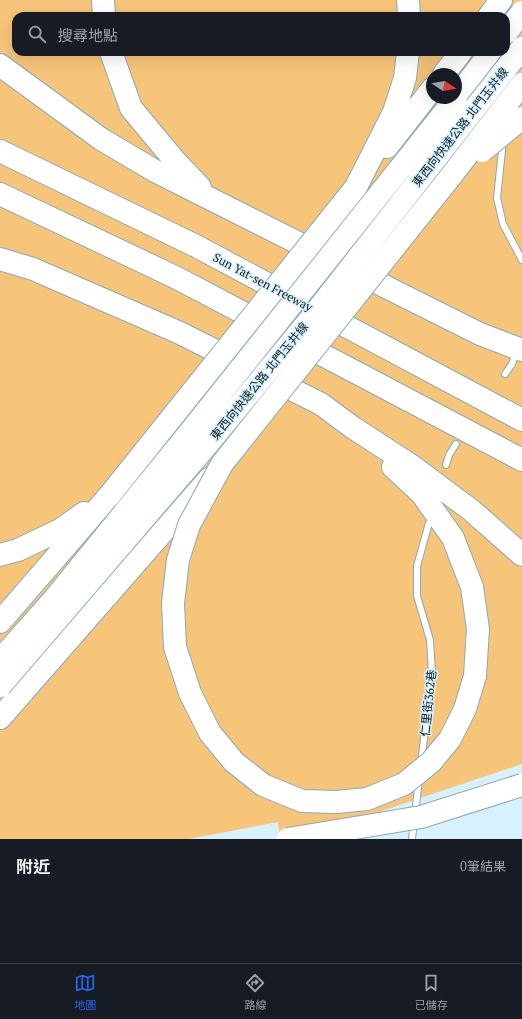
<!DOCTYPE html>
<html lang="zh-TW">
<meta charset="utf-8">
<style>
:root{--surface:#171b24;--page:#242831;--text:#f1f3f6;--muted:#9ea1a6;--line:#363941;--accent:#2563eb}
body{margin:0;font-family:"PT Serif","Noto Sans TC",serif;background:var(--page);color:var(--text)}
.compass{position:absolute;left:426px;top:68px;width:36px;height:36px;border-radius:50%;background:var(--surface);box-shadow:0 4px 16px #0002;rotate:102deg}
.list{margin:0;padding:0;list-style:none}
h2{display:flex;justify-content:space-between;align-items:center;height:52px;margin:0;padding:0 16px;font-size:17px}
h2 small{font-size:13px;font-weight:400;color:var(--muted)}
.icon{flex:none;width:22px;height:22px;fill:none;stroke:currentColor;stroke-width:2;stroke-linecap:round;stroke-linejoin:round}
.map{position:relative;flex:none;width:522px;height:839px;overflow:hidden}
.search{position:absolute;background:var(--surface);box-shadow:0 4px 16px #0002;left:12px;right:12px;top:12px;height:44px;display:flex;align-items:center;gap:10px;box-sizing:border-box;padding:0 14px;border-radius:12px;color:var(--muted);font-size:15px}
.sheet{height:124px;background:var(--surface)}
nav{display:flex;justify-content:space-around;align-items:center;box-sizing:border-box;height:56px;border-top:1px solid var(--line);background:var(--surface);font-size:11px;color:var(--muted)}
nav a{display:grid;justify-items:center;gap:2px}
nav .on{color:var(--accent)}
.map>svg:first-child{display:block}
</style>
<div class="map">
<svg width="522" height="839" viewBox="0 0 522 839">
<rect width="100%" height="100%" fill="#d7f2fe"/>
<path fill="#f7c57a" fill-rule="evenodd" d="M0,0H522V764L298,839H280L278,822L189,839H0ZM16,16H506V52H16ZM432,74H456V98H432Z"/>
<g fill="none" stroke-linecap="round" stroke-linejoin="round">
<defs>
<path id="service" d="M503,141L497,198L503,224L522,260
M505,374L512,364L515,355
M446,465L449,455L456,444
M421,763L432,673L430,640L417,596V566L429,523
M412,839L419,780"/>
<path id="trunk" d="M456,98L491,52"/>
<path id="motorway" d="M103,0L104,16
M408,0L409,16
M489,16L501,0
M111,52L131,108L175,161L200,187
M0,65L101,139L155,171L400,294L480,334L522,350
M444,74L461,52
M387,147L432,89
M0,151L196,246L522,420
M356,187L394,112L405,78L408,52
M0,194L177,278L522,460
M0,259L33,269L180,333L321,404L352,427L412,466L471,510L522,555
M393,467L422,494L453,538L472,587L478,629L475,676
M0,555L18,550L60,530L84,513
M0,622L109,496
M0,718L209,479"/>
</defs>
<use href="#service" stroke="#89a9b7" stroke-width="8"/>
<use href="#trunk" stroke="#89a9b7" stroke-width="24"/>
<use href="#motorway" stroke="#89a9b7" stroke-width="24"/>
<use href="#service" stroke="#fff" stroke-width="6"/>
<use href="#trunk" stroke="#fff" stroke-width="22"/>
<use href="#motorway" stroke="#fff" stroke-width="22"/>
<defs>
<path id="trunk-bridge" d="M506,33L522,12
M0,660L55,598L190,432L456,98
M0,686L207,445L312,317L522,48"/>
<path id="motorway-bridge" d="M482,151L522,118
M109,496L356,187
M475,676L465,709L450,739L431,762L404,784L367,799L336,802L302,801L263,785L234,762L210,733L190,693L175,647L173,603L178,560L189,525L222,464L451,176L522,84
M288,839L421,817L522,785"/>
</defs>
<use href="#trunk-bridge" stroke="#89a9b7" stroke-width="24" stroke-linecap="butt"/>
<use href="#motorway-bridge" stroke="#89a9b7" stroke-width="24" stroke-linecap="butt"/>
<use href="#trunk-bridge" stroke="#fff" stroke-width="22"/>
<use href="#motorway-bridge" stroke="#fff" stroke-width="22"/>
</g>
<g text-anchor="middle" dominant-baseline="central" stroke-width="3" stroke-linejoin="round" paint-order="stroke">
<g font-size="12" fill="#0f1c21" stroke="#d7f2fe">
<text transform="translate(460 127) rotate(-52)">東西向快速公路 北門玉井線</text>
<text transform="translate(263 282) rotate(28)">Sun Yat-sen Freeway</text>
<text transform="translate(259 381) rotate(-51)">東西向快速公路 北門玉井線</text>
<text transform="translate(428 703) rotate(-84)">仁里街362巷</text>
</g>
</g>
</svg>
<svg class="compass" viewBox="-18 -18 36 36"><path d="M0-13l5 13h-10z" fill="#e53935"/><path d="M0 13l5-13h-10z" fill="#9ea1a6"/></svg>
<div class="search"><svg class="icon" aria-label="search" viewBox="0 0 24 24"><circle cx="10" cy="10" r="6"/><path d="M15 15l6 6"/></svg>搜尋地點</div>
</div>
<section class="sheet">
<h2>附近<small>0筆結果</small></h2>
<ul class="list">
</ul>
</section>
<nav>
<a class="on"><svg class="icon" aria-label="map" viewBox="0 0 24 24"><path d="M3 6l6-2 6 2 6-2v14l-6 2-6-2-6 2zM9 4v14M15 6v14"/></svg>地圖</a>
<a><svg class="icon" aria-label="directions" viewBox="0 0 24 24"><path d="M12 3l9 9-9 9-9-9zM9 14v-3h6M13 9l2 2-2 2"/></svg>路線</a>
<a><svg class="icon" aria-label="saved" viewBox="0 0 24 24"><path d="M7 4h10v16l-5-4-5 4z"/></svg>已儲存</a>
</nav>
